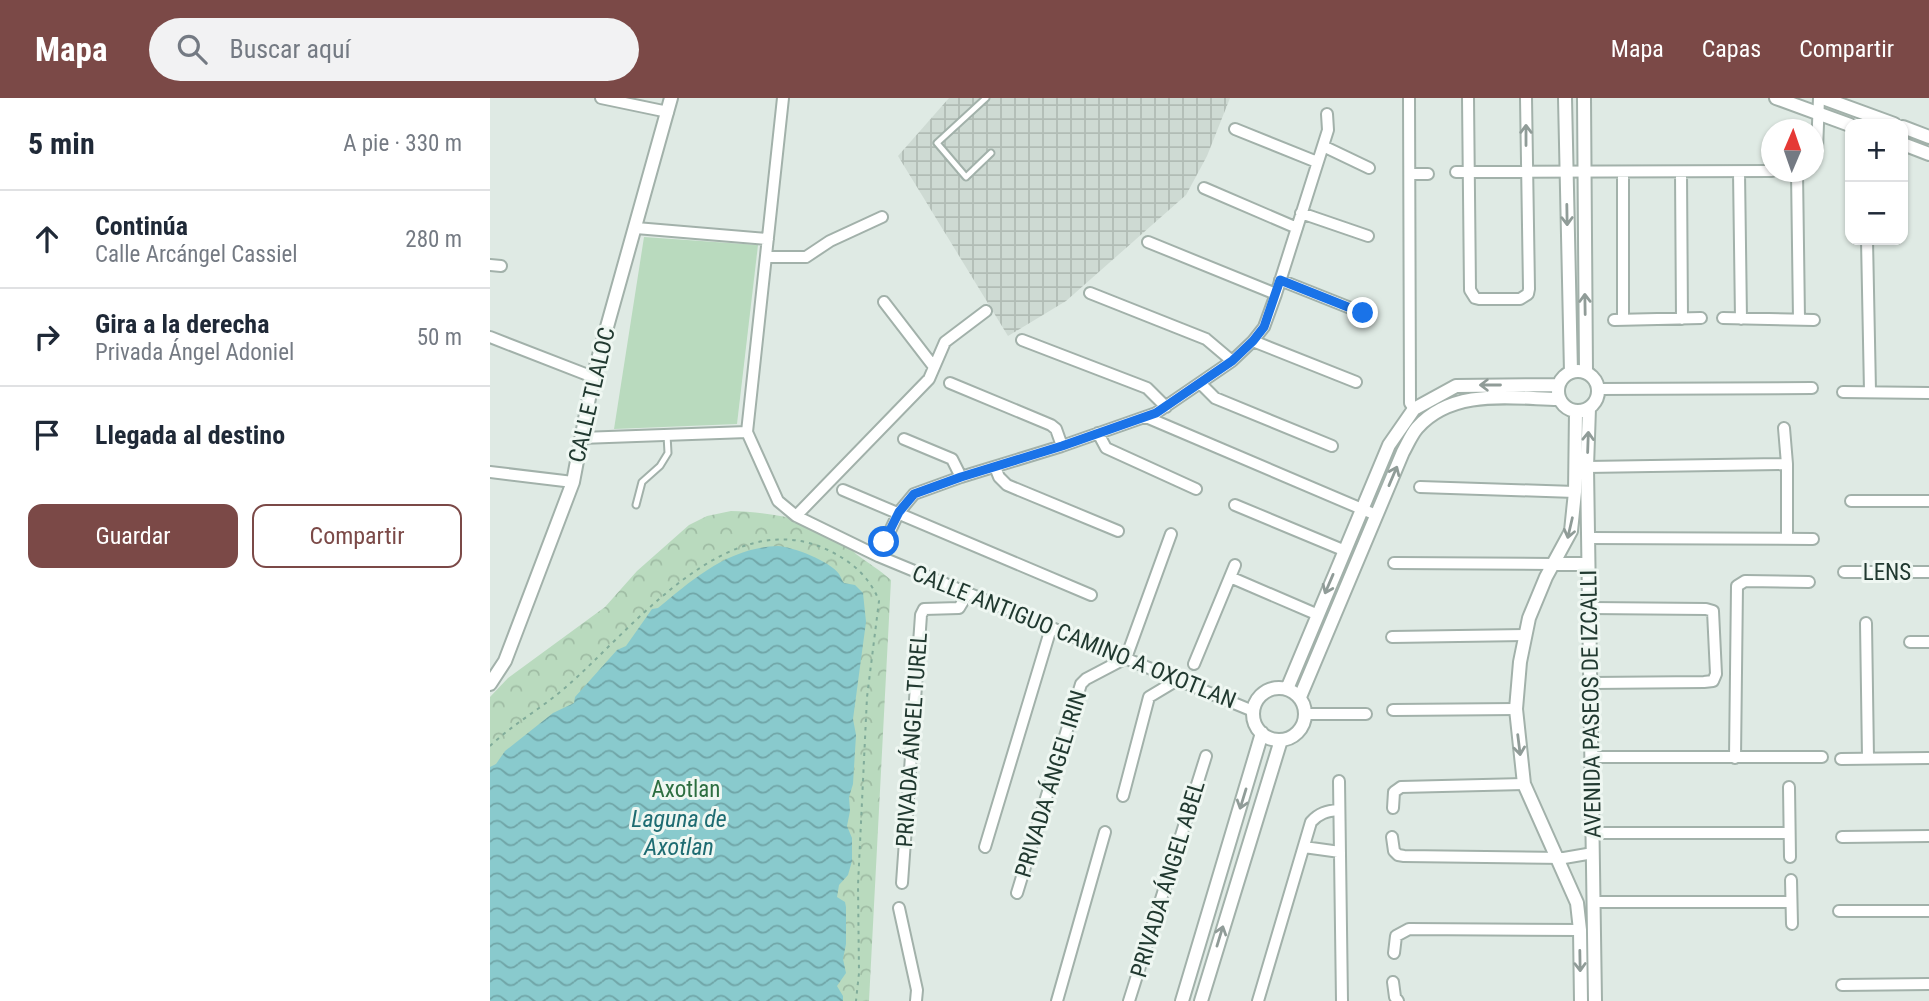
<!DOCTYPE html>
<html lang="es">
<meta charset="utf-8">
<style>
:root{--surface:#fff;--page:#f2f2f3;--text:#1f2937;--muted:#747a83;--line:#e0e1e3;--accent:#7b4947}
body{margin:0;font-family:"Roboto Condensed",sans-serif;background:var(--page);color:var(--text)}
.controls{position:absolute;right:21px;top:21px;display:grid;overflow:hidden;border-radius:14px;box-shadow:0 2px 5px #0004}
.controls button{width:63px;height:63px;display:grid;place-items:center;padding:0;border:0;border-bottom:2px solid var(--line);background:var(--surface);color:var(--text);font:35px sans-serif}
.compass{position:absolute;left:1271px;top:21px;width:63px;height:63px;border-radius:50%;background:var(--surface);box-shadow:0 2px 5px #0004;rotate:2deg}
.stop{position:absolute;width:21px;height:21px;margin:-16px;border:5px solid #1a73e8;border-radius:50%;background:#fff}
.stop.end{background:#1a73e8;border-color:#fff;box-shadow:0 2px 7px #0008}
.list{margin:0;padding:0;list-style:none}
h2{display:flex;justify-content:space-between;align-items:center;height:91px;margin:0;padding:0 28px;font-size:30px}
h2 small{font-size:23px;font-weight:400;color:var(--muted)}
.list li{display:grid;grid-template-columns:46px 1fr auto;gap:21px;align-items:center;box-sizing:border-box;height:98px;padding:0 28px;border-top:2px solid var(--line)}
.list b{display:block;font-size:26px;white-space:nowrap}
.list p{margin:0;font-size:23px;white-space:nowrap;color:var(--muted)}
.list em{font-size:23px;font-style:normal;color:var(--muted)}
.actions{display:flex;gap:14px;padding:21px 28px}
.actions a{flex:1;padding:16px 0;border:2px solid var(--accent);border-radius:14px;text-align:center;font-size:24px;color:var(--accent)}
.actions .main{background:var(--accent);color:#fff}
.icon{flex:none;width:38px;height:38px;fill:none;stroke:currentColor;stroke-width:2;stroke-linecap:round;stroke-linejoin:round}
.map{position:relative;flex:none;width:1439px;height:903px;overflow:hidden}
header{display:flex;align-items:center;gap:42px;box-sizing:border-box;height:98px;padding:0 35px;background:var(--accent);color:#fff}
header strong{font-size:33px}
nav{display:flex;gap:38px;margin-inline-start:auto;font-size:24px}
.search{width:490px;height:63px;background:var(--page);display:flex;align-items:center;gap:18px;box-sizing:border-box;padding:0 24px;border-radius:38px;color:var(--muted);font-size:26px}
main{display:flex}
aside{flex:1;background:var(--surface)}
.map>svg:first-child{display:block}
</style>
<header>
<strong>Mapa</strong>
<div class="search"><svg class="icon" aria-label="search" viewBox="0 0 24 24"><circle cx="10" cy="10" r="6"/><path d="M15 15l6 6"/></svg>Buscar aquí</div>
<nav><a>Mapa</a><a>Capas</a><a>Compartir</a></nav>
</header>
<main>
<aside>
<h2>5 min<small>A pie · 330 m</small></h2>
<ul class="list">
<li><svg class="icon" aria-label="ahead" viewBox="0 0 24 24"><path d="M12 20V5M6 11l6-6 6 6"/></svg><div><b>Continúa</b><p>Calle Arcángel Cassiel</p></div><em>280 m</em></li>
<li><svg class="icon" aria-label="right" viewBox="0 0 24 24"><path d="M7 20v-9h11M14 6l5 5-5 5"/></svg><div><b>Gira a la derecha</b><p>Privada Ángel Adoniel</p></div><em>50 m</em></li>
<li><svg class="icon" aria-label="arrive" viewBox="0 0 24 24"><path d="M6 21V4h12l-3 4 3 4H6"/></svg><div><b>Llegada al destino</b></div></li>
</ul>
<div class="actions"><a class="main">Guardar</a><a>Compartir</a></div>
</aside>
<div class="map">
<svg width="1439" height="903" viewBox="0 0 1439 903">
<defs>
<pattern id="industrial-grid" width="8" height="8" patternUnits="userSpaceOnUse" patternTransform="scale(1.75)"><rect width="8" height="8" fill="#cedad3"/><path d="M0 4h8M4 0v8" fill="none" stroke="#b1bcb5"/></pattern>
<pattern id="forest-crowns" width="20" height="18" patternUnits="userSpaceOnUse" patternTransform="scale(1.75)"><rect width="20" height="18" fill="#b9dabe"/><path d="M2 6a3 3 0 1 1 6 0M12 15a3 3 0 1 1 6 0" fill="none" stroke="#9fbca4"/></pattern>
<pattern id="water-waves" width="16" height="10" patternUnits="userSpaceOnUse" patternTransform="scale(1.75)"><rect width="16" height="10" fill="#89cacd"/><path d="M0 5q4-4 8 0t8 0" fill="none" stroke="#70a5a7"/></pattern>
</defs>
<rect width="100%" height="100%" fill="#dfeae4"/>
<path fill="url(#industrial-grid)" d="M459,0H740L717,58L696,97L576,203L518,238L408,58Z"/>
<path fill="url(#forest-crowns)" d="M241,413C276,414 322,420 351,440C357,444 361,451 366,456C378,465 390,472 401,482L379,903H0V599L18,580L115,509L147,473L199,427L217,418Z"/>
<path fill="#b9dabe" d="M154,139L268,147L247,326L124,331Z"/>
<path fill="url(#water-waves)" d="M288,448C303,449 340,463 349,476C351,479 352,483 354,485L365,487L373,495L376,524L363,621L366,637L363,686L359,699L360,713L357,728L362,740V763L358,777L349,787L347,799L355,804L356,809V846L353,861L356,875L347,888L353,898V903H0V669L6,666L15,653L63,615L84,605L85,599L127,552L136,548L162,511L168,510C203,481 239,449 288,448Z"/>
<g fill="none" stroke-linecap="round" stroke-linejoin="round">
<defs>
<path id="service" d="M496,0L447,45L476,79L501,55
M146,407L152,384L170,368L178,355L177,337"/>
<path id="minor" d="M111,0L178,14
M293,0L257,334L288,403L306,418L388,458L763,613
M919,0L920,305L924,311
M978,0L980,192L985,200L989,201H1030L1038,196L1039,191L1036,0
M745,31L827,64
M833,48L879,70
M1324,62L1327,52L1329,0
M966,74L1282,73
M1133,74V222
M1191,74L1192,221
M1249,74L1251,221
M1307,74L1309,221
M920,76H938
M714,90L807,130
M811,115L878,138
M146,130L278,141
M1377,142L1380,293
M658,144L786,196
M276,159H316L340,143L392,119
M0,167L11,168
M790,182L873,215
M600,195L716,241L742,263
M394,204L444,269
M1233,220L1324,222
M1124,222L1211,220
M0,239L103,279
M532,242L657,290L676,309
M763,243L866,284
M460,285L561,327L566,331L572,348
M710,285L725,300L842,348
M1108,291L1322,290
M1353,294L1439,295
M656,319L886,417
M1294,330L1297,366V441
M608,335L616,350L706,391
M91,340L257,334
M414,341L462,361L471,379
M505,369L509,379L517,387L628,433
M1097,369L1297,366
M0,374L83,384
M930,389L1085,394
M353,392L601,497
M1361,403H1439
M745,407L853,452
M306,418L439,281L455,244L496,213
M1098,440L1323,441
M388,458L409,414L424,396L471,379L572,348L666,315L742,263L763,243L774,229L786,196L838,32L837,16
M904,465L1063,466
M1354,474H1439
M740,479L826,516
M1100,510L1216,511L1223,513L1226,576L1223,583L1214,584L1102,585
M1376,525L1378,660
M902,539L1035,537
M1420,544H1439
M704,566L745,467
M903,612L1026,611
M815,616H876
M1103,659H1332
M1245,660L1247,488L1255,483L1319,484
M1351,661L1439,660
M849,683L852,903
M1299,689L1300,759
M633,698L659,599L689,581
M903,710L904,694L911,689L1034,686
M1103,735H1299
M902,739L904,753L908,757L914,758L1074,760L1103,755
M1352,739L1439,738
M495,749L561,530
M814,749L850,754
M1301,782L1302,826
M412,785L431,517L434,511L469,510L478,495
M527,795L591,586L596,581L636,560L681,436
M1103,804H1301
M409,810L427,892L426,903
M1349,813H1439
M904,855L906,838L919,831L1090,832
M903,884L905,899L908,903
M1352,887L1439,886
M567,903L615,734
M639,903L716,658
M768,903L821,724C829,715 837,713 848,712"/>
<path id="tertiary" d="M1075,0L1081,274
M1094,0L1096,274
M1286,0L1360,27
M1333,0L1404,26
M1413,29L1439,39
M1413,46L1439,56
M1068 293a20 20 0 1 1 40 0a20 20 0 1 1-40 0Z
M1099,310L1097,369L1105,903
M1086,313L1085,394L1081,433L1056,479L1039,520L1030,564L1026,611L1034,686L1087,805L1090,832L1091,903
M1063,466H1098
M0,586L15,563L83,384L103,279L181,0
M763 616a26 26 0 1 1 52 0a26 26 0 1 1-52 0Z
M797,591L899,347L924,311L966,288L1068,287
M810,599L913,354C917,347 921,337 927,330C962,290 1021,300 1068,301
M692,903L772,635
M711,903L791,642"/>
</defs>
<use href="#service" stroke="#a2b1aa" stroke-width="9"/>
<use href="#minor" stroke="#a2b1aa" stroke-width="14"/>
<use href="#tertiary" stroke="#a2b1aa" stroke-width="16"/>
<path stroke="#81ac9a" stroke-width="2" stroke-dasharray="3.5 5" stroke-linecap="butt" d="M0,648C23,626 52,610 76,589C142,532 237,404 338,452C361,463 380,479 389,503L377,599L368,787L369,875L366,903"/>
<use href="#service" stroke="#fff" stroke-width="5"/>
<use href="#minor" stroke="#fff" stroke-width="10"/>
<use href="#tertiary" stroke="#fff" stroke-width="12"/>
</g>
<defs><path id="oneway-shaft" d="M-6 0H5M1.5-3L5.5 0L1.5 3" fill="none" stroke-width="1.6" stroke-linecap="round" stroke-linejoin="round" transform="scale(1.75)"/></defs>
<g stroke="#909c98">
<use href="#oneway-shaft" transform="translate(1036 37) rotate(-90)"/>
<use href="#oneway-shaft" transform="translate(1077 117) rotate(89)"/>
<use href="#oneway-shaft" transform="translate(1095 206) rotate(-91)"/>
<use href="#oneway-shaft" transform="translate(1000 287) rotate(180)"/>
<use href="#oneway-shaft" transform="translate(1098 344) rotate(-88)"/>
<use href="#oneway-shaft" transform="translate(903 378) rotate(-67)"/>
<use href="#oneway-shaft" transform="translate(1080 430) rotate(103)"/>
<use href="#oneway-shaft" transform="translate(839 486) rotate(113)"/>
<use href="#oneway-shaft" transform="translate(1029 647) rotate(83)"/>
<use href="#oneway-shaft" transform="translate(753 701) rotate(107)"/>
<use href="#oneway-shaft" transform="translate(730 838) rotate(-73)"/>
<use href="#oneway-shaft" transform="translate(1090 863) rotate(89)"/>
</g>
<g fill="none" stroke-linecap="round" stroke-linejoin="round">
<path stroke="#1a73e8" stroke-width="9" d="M394,444L409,414L424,396L471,379L572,348L666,315L742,263L763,243L774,229L790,182L873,215"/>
</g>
<g text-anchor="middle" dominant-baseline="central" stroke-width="6" stroke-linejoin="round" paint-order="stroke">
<g font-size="23" fill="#213930" stroke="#eff7f2">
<text transform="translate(102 297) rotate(-77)">CALLE TLALOC</text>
<text x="1397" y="474">LENS</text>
<text transform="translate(584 539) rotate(22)">CALLE ANTIGUO CAMINO A OXOTLAN</text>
<text transform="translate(1101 606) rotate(-91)">AVENIDA PASEOS DE IZCALLI</text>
<text transform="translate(422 642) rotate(-86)">PRIVADA ÁNGEL TUREL</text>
<text transform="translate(561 686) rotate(-73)">PRIVADA ÁNGEL IRIN</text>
<text transform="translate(678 781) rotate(-73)">PRIVADA ÁNGEL ABEL</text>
</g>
<g font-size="23" fill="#2d6e40" stroke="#eff7f2">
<text x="196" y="691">Axotlan</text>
</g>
<g font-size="24" font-style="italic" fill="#1e6c72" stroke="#eff7f2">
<text x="189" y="721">Laguna de<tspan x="189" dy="28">Axotlan</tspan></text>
</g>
</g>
</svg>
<div class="controls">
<button>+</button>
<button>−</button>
</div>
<svg class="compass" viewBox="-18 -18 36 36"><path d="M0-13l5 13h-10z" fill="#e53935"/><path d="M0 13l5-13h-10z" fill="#747a83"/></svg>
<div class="stop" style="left:394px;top:444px"></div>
<div class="stop end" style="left:873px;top:215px"></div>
</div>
</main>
